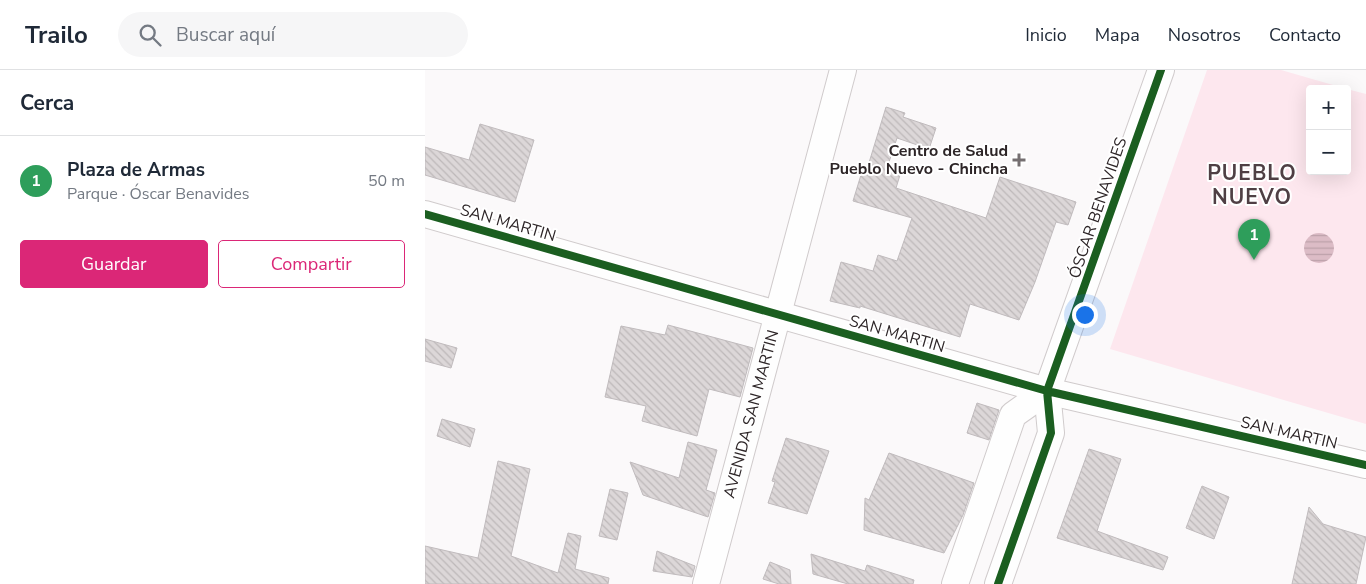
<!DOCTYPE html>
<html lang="es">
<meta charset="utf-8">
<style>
:root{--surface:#fff;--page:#f6f6f7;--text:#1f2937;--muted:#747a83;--line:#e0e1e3;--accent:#db2777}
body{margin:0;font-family:"Nunito Sans",sans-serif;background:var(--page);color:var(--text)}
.controls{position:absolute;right:15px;top:15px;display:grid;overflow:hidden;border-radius:5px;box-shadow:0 5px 20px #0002}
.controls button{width:45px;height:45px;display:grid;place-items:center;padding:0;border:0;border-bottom:1px solid var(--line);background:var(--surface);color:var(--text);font:25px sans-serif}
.you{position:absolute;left:659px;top:244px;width:18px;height:18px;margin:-12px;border:4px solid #fff;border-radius:50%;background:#1a73e8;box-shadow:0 0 0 8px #1a73e833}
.badge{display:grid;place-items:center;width:32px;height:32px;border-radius:50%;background:var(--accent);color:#fff;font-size:16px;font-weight:700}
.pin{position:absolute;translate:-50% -41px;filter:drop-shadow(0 1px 2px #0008)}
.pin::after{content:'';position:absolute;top:26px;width:18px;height:15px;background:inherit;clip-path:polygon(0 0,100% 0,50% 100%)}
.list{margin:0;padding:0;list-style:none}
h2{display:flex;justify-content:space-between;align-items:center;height:65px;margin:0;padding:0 20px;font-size:21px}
h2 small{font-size:16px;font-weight:400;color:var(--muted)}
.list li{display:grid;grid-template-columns:32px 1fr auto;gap:15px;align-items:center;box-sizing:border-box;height:90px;padding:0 20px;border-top:1px solid var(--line)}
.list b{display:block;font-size:19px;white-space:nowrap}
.list p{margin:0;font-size:16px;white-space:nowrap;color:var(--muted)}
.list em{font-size:16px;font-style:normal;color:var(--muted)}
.actions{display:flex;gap:10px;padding:15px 20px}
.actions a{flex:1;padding:11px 0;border:1px solid var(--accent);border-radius:5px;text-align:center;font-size:18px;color:var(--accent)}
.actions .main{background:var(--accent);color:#fff}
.icon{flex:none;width:28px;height:28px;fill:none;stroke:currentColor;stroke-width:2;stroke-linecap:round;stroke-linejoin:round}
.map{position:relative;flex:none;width:941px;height:514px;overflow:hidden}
header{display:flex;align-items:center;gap:30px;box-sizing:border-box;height:70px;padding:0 25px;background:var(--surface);border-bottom:1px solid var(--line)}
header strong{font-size:24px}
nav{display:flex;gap:28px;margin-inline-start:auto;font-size:18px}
.search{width:350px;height:45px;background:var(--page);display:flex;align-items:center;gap:12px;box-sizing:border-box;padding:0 18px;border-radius:28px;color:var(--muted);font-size:19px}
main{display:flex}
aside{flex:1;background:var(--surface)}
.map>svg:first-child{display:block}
</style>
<header>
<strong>Trailo</strong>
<div class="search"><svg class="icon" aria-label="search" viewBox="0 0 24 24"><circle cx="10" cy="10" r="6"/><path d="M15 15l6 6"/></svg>Buscar aquí</div>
<nav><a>Inicio</a><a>Mapa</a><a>Nosotros</a><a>Contacto</a></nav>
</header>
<main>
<aside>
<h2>Cerca<small></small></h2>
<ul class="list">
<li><span class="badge" style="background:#2e9e5b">1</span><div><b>Plaza de Armas</b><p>Parque · Óscar Benavides</p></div><em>50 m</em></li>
</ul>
<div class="actions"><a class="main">Guardar</a><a>Compartir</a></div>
</aside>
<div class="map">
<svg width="941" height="514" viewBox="0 0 941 514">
<defs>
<pattern id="water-rules" width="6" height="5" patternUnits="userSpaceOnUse" patternTransform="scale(1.25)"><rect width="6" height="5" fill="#dcbcc6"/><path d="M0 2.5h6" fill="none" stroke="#bda1aa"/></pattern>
<pattern id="building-back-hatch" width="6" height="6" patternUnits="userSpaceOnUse" patternTransform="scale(1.25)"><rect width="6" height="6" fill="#dcd7d8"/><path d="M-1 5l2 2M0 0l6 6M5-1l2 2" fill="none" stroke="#bdb8b9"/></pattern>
</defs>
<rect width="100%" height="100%" fill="#fbf9fa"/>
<path fill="#fde7ee" d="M782,0H856L922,19H885V101H922V19L941,24V354L685,279Z"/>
<path fill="url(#water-rules)" d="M879 178a15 15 0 1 1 30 0a15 15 0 1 1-30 0Z"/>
<path fill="url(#building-back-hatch)" stroke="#c0bbbd" d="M461,37L480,43L478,47L511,58L504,79L472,68L461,101L475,105L471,118L561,148L575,107L651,132L643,155L631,152L610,212L594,250L545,234L535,267L435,236V238L405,231L416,192L448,201L453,185L472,191L487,148L428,131L439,95L443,96Z
M55,54L109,70L90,132L0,105V77L44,90Z
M243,255L328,278L315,327L284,319L272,366L217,351L221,336L180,327L196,256L240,265Z
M0,269L32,278L26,298L0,291Z
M552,333L574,340L564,370L542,363Z
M17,349L50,359L45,377L12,366Z
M361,368L404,381L382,444L343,433L350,412L347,411Z
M263,372L292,380L281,420L290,423L283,447L218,425L205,392L254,408Z
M664,379L696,389L672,461L743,487L738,500L632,468Z
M464,383L549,413L538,445L519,483L439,460L440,428L444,430Z
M73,391L105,399L86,486L133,503L143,463L156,466L150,499L184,508L183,514H0V476L53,488Z
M777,416L804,427L789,469L761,458Z
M185,419L203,423L192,470L174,466Z
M884,437L898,454L941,467L931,514H867Z
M232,481L270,496L267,507L228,501Z
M386,484L440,501L442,495L489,510L488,514H423L388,504Z
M345,492L365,500L366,514H354L338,509Z"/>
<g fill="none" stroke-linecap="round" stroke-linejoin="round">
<defs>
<g id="minor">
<path d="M0,144L622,321L941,395"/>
<path id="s1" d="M281,514L418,0"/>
<path d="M530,514L588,345L622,321"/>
<path d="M573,514L626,363L622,321L736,0"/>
</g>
</defs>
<use href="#minor" stroke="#d0cbcc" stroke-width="28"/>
<use href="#minor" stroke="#fefefe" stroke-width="26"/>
<defs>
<path id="cycleway" d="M0,144L622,321L941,395
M573,514L626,363L622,321L736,0"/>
</defs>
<use href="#cycleway" stroke="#fff" stroke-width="11"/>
<use href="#cycleway" stroke="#1b5e20" stroke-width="8"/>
</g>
<path fill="#756f71" stroke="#fff" stroke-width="2" d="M591.5 82.5h5v5h5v5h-5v5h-5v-5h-5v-5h5z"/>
<g text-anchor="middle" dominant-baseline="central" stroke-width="4" stroke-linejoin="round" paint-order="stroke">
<g font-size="16" font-weight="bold" fill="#2d2527" stroke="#fff" text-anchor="end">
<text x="583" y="81">Centro de Salud<tspan x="583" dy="18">Pueblo Nuevo - Chincha</tspan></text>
</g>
<g font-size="16" fill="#2d2527" stroke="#fff">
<text transform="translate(673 138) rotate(-71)">ÓSCAR BENAVIDES</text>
<text transform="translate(83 153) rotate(16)">SAN MARTIN</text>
<text transform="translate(472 264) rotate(16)">SAN MARTIN</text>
<text stroke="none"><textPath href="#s1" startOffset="176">AVENIDA SAN MARTIN</textPath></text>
<text transform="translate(864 363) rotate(13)">SAN MARTIN</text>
</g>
<g font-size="21" font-weight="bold" letter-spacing="1" fill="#4f3f44" stroke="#fff">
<text x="827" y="103">PUEBLO<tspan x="827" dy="24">NUEVO</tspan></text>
</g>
</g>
</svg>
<div class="controls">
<button>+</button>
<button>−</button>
</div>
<div class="you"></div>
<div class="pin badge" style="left:829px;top:190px;background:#2e9e5b">1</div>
</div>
</main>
